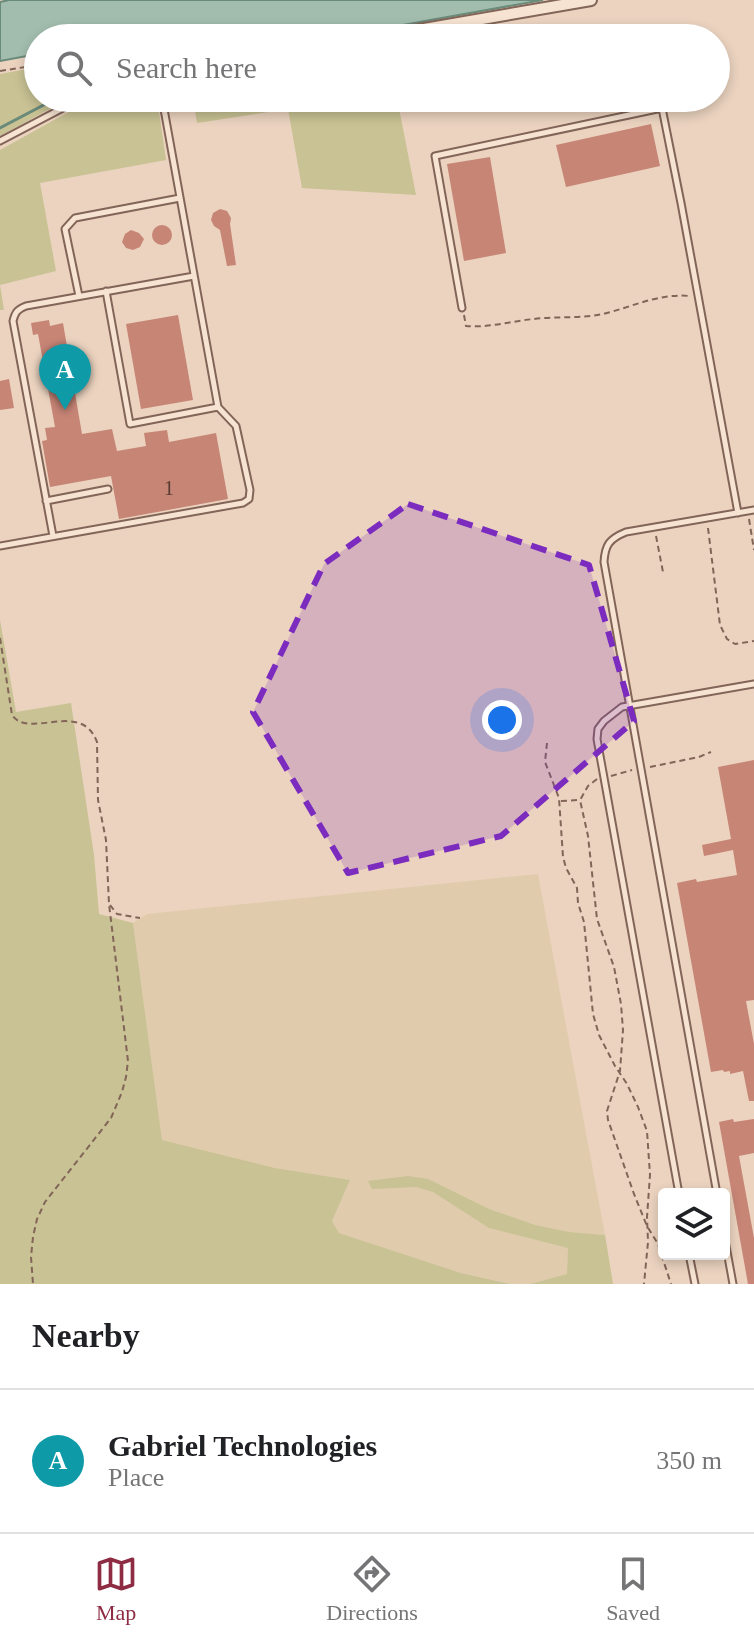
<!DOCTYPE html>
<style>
:root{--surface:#fff;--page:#f2f2f2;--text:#202124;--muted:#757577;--line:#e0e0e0;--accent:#8e2c43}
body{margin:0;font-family:Georgia,serif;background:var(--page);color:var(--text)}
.controls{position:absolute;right:24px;bottom:24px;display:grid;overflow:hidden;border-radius:8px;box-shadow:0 4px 12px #0003}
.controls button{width:72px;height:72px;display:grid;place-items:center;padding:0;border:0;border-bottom:2px solid var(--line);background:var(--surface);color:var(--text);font:40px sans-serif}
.you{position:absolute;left:502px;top:720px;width:28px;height:28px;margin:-20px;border:6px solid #fff;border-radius:50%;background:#1a73e8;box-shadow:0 0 0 12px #1a73e833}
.badge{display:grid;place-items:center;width:52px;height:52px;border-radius:50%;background:var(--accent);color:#fff;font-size:26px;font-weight:700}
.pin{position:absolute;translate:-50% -66px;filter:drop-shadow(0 2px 4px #0008)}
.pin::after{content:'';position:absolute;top:42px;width:28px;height:24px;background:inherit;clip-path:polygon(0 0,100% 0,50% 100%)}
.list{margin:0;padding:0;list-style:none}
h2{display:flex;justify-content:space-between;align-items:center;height:104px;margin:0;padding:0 32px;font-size:34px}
h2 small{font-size:26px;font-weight:400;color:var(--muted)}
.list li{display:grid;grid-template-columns:52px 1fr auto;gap:24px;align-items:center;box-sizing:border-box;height:144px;padding:0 32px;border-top:2px solid var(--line)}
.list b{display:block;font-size:30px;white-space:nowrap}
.list p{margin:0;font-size:26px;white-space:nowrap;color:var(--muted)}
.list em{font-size:26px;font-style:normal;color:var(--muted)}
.icon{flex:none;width:44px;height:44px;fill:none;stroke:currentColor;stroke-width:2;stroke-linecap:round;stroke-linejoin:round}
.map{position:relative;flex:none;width:754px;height:1284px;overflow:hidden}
.search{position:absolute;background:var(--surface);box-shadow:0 4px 12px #0003;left:24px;right:24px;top:24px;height:88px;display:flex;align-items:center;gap:20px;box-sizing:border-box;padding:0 28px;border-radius:44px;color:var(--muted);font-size:30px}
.sheet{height:248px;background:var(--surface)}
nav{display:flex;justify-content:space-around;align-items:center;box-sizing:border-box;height:112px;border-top:2px solid var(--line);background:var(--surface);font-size:22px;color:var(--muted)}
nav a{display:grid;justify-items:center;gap:4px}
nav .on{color:var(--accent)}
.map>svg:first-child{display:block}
</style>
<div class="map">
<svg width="754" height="1284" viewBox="0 0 754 1284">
<rect width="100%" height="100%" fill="#ebd3bf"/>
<path fill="#e0ccad" d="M538,874L605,1235L569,1232L567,1274L530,1284H510L461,1273L339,1233L332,1221L350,1180L275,1168L162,1140L133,923L147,914Z"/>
<path fill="#c8c294" d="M38,67V98H70L0,136V74Z
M102,98H157L166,160L40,183L56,271L0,285L4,310H0V150L81,105Z
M397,98L416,195L302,188L288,109L197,123L193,99Z
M0,620L16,712L71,703L94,855L99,914L133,923L162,1140L275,1168L350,1180L332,1221L339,1233L461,1273L510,1284H0Z
M408,1176L428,1179L489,1209L535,1225L569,1232L605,1235L613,1284H530L567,1274L568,1248L489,1228L433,1192L416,1187L372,1189L368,1181Z"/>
<path fill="#a2bdae" stroke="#6a8a7a" stroke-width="2" d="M9,0H543L330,38H38V54L0,61V2Z"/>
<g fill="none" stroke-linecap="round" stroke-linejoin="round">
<path stroke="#6a8a7a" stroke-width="3" d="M0,128L57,98"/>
</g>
<path fill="#c78576" d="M651,124L660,166L566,187L556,145Z
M490,157L506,253L464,261L447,164Z
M220,209L227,211L231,218L230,224L236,265L227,266L220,230L214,226L211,220L213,213Z
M152 235a10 10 0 1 1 20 0a10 10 0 1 1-20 0Z
M131,230L139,233L144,239L140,247L133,250L126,248L122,242L125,234Z
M178,315L193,400L141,409L126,324Z
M49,320L50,326L63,323L82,434L112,429L117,451L146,446L144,433L167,430L169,442L216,433L228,499L119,519L111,476L50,487L42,441L47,440L45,428L55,427L38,334L33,335L31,323Z
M9,379L14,408L0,410V381Z
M754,760V1000L746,1001L754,1044V1101H749L743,1071L730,1074V1071L724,1072L723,1070L711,1072L677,883L696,879L697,882L737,875L733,850L704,856L702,845L731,839L718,767Z
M733,1119L734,1122L754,1119V1153L739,1156L754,1238V1284H748L719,1122Z"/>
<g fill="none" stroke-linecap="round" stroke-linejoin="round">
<defs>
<path id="service" d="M0,141L82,98
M106,291L130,424L218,407L162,98
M79,296L65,229L75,218L180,198
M462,308L435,156L662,108L681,203L738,513
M46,501L108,489
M53,536L13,321C15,312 18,309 26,306L194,276
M0,546L243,503L249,499L250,490L236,426L218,407
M679,1194L597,739L598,729L604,721L622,707L754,684
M717,1194L604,562C605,545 609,539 626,532L754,510
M724,1235L733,1284
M689,1254L695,1284"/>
<path id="minor" d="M372,38L591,0"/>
</defs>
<use href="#service" stroke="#826558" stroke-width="9"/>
<use href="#minor" stroke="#826558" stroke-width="14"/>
<path stroke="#826558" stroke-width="2" stroke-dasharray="6 4" stroke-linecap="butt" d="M0,71L38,65
M464,315L466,326C489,328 512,321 534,319C557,316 581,319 603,314C632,307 659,293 689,296
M749,519L754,550
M708,528L720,625L727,639L735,644L754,641
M656,536L663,572
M0,638L12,715C29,740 81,699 97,742L98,800L106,840L109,904L128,1061L126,1077L122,1092L111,1118L45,1202L37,1219L33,1237L31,1257L33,1284
M547,743L545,762L559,798L563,857L566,868L577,888L578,903L584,922L593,1014L599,1035L615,1066L627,1084L638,1107L647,1131L650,1175L647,1217L648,1242L644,1284
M650,767L699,757L711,752
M611,776L632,770
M597,779L588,786L580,800L588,836L597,919L614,967L621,1004L623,1030L620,1071L607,1111L608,1120L634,1194L647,1226L658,1244L671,1284
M561,801L578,800
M110,905L117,914L140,918"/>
<use href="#service" stroke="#f6e3d1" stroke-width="5"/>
<use href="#minor" stroke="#f6e3d1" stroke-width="10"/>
</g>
<path fill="#7b2cbf" fill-opacity="0.2" stroke="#7b2cbf" stroke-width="6" stroke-dasharray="16 10" stroke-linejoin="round" d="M408,504L589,565L634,721L501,836L348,873L253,712L324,564Z"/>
<g text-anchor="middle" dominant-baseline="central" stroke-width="6" stroke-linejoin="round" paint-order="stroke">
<g font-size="20" fill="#573b32">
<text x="169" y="488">1</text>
</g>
</g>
</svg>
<div class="controls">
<button><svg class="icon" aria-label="layers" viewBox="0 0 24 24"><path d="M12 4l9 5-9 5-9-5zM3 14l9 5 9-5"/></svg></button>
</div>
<div class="you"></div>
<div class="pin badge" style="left:65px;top:410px;background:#0f9aa8">A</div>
<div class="search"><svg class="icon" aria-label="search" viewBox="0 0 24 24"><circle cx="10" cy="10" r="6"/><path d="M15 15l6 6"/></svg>Search here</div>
</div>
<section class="sheet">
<h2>Nearby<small></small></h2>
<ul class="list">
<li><span class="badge" style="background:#0f9aa8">A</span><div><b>Gabriel Technologies</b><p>Place</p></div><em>350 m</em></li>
</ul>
</section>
<nav>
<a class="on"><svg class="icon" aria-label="map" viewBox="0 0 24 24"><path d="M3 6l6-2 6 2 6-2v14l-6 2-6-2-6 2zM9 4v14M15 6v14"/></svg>Map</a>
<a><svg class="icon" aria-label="directions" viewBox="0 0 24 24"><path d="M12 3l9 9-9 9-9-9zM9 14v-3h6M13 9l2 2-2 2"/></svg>Directions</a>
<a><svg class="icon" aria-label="saved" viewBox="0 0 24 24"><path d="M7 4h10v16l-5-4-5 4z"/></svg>Saved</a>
</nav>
